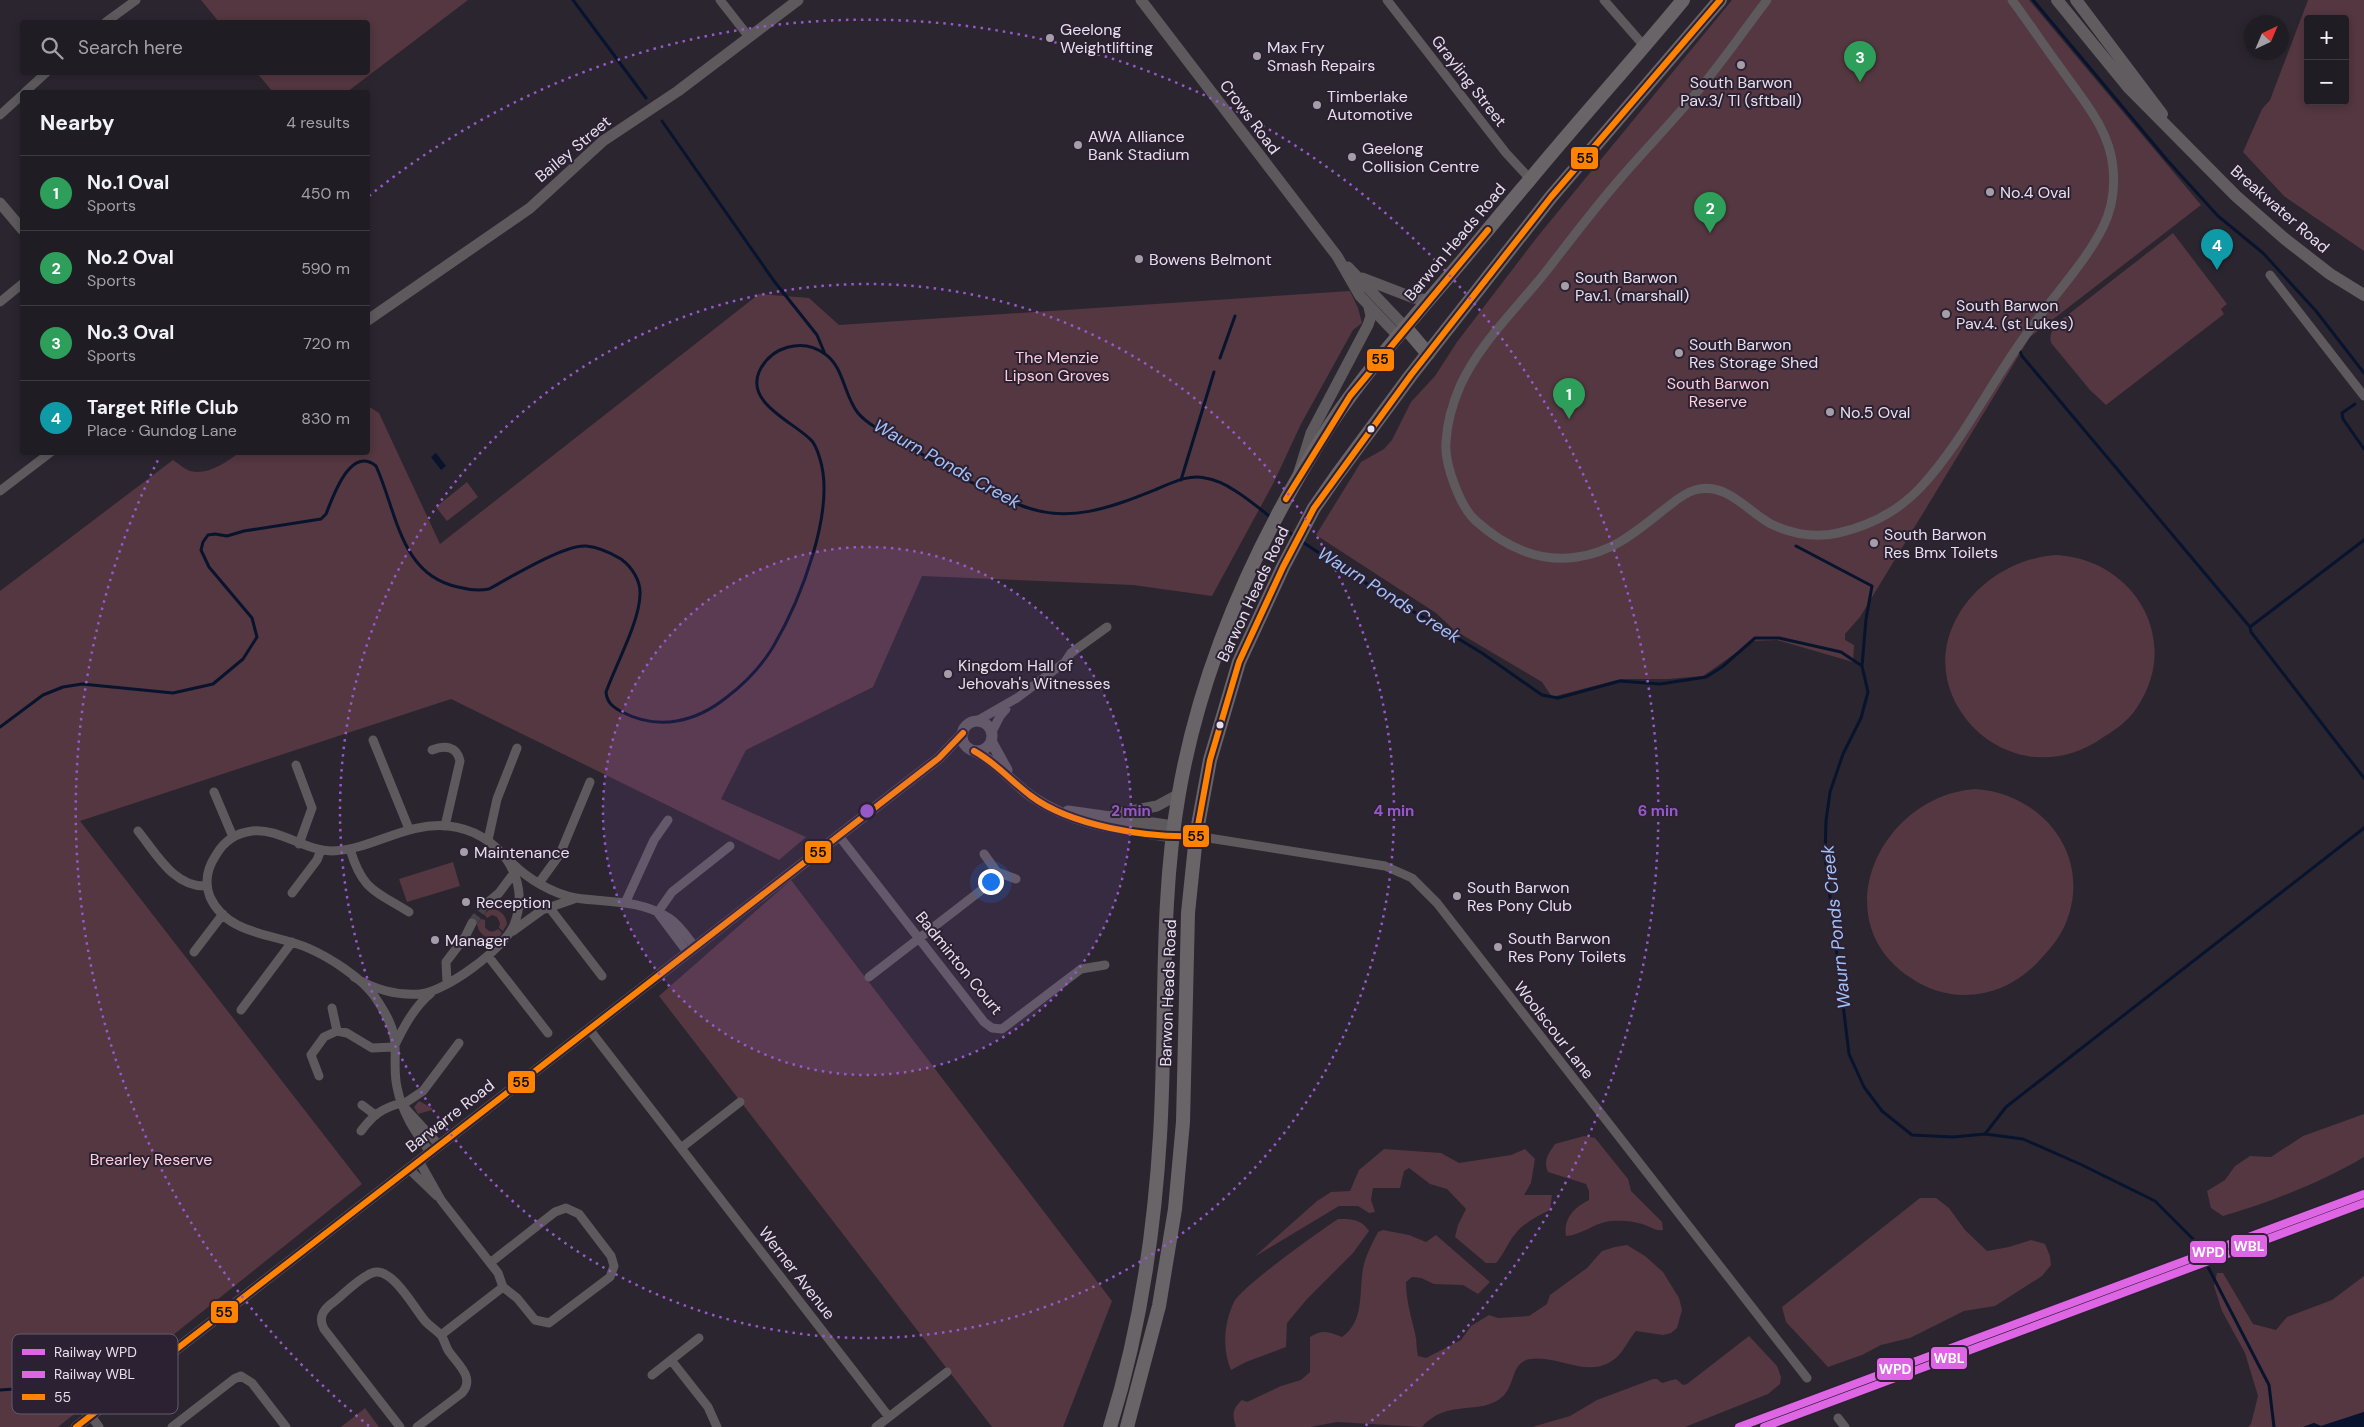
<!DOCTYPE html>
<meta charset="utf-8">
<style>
:root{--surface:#201c23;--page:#2d2930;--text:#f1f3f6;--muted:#a2a1a6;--line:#3d3a41;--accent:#b45309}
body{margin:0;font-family:"DM Sans",sans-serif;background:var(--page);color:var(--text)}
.controls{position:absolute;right:15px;top:15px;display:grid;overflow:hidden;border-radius:5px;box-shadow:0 2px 8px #0003}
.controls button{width:45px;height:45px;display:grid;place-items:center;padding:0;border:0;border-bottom:1px solid var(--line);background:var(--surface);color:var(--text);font:25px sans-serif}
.compass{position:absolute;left:2244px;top:15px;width:45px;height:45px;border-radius:50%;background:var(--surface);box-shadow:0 2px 8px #0003;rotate:44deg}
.you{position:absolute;left:990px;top:881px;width:18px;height:18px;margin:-12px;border:4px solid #fff;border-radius:50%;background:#1a73e8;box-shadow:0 0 0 8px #1a73e833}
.badge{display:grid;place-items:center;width:32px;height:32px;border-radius:50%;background:var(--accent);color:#fff;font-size:16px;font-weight:700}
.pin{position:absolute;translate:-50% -41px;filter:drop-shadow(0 1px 2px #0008)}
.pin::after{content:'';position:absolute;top:26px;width:18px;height:15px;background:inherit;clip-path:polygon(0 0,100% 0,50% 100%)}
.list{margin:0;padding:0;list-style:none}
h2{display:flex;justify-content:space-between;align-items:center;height:65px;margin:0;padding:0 20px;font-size:21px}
h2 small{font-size:16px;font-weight:400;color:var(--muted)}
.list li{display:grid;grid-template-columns:32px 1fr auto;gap:15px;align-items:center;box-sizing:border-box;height:75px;padding:0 20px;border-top:1px solid var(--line)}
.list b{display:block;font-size:19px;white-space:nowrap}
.list p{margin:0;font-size:16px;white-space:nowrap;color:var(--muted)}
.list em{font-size:16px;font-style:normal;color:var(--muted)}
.icon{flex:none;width:28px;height:28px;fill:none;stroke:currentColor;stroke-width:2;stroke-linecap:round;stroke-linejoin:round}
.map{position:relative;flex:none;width:2364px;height:1427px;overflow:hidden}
.search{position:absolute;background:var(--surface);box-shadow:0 2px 8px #0003;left:20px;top:20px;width:350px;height:55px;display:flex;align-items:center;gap:12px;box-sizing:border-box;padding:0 18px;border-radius:5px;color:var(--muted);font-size:19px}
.panel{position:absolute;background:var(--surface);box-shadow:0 2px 8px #0003;left:20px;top:90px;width:350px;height:365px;border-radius:5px}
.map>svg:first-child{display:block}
</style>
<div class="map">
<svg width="2364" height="1427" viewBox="0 0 2364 1427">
<rect width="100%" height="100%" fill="#2b252f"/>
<path fill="#543740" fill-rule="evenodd" d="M201,0H468L347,92H273L257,73L368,72V22H219Z
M1732,0H2029L2201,205L2030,337L1860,617L1845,634V640L1854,645L1853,662L1777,640L1753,641L1703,676L1668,679H1621L1552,697L1542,682L1454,630L1436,613L1316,535L1361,462L1384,449L1392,440L1411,402L1435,376L1457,342L1538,236Z
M2308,0H2364V251L2284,196L2243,152L2262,109L2270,100ZM2308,19H2345V101H2308Z
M2173,233L2227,304L2221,309L2224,314L2106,405L2090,390L2052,344C2048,337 2052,331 2056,324Z
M1350,291L1358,308L1362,323L1353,330L1301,424L1274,482L1212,596L1133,585L922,576L873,687L746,750L721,799L806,837L779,860L451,699L80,821L362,1184L58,1427H0V591L173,460C178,463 184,469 190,471C207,476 226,462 239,453L368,452V406L379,413L440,544L759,294L809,298L839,325Z
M467,482L478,497L447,521L436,507Z
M2055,555C2133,558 2184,640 2136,709C2127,722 2115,730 2102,738C2082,752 2060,759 2035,757C2011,755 1988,743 1972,726C1907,655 1971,562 2055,555Z
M1976,789C2044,794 2094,858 2065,925C2058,940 2049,950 2038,962C2019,982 1993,995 1965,995C1946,995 1927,989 1911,978C1822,920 1881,795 1976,789Z
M453,862L460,886L407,902L399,879Z
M791,880L1112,1301L1063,1427H992L659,996Z
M490,909C500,909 506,915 507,924L503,931L499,928L500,923L497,917L492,915L487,918L484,914Z
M481,919L485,920V927C488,932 493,933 498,929L502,933L499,937C488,941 479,935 477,924Z
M419,1101L432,1108V1110L418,1114L414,1107Z
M2364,1114V1157C2320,1183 2271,1202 2223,1216L2211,1208L2207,1191L2225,1180L2235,1166L2250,1156L2271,1157L2303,1136Z
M1584,1136L1595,1138L1628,1179L1631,1191L1662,1222L1663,1230C1655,1231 1653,1228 1645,1225C1635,1221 1621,1220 1610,1221C1594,1223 1582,1235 1566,1236C1563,1218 1575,1207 1589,1200V1191L1586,1184L1548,1172C1543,1161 1548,1154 1555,1144Z
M1384,1149L1441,1153L1459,1163L1511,1155L1525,1149L1535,1159L1531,1183L1524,1195H1552L1550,1210C1538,1216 1525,1222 1516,1233C1508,1242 1504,1254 1496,1263H1486L1455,1237L1458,1225L1466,1209L1447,1189L1430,1184L1409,1168L1404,1171L1400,1188H1373L1371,1200L1375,1212L1369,1213L1358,1206H1339L1254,1257L1317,1201L1331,1192L1350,1191L1359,1170Z
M1920,1198H1936L1949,1208L1965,1230L1987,1251L2009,1247L2031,1240L2045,1244L2050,1256L2051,1265L2042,1276L1995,1306L1964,1311L1910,1338L1881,1345L1862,1355L1828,1367L1786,1322L1782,1307Z
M1338,1219C1352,1219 1361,1219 1369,1231L1353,1253L1307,1299L1287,1323L1286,1347L1246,1362L1231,1370C1222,1350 1224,1322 1234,1302C1241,1287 1320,1231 1338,1219Z
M1383,1230L1409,1235L1426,1242L1436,1235L1490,1282L1478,1294L1463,1285L1434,1284L1421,1278L1412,1277L1406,1282C1406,1300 1411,1316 1415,1333C1417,1341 1416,1348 1418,1356L1426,1358L1461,1340L1471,1326L1489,1315L1498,1318L1529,1316L1547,1304L1550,1295L1587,1268L1602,1251L1615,1247L1627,1245L1645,1256L1663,1272L1679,1298L1682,1310L1677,1328L1671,1333L1663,1335L1636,1331C1629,1339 1625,1349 1618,1356C1591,1382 1560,1354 1530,1359C1510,1363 1516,1385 1502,1397C1481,1416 1447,1398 1422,1427L1337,1422L1310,1427H1236C1232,1415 1232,1409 1242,1400L1247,1402L1281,1386L1301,1380L1310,1372V1337C1322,1329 1329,1332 1342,1337C1366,1321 1358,1288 1364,1264C1367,1253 1373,1242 1378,1232Z
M2217,1273H2223L2253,1324L2276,1330L2287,1317L2332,1300L2364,1276V1412L2321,1426L2314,1423L2303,1427H2248L2251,1424L2258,1396L2245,1353L2222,1311L2214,1286Z
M1749,1336L1777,1366L1781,1377L1780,1384L1768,1394L1685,1427H1532L1570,1416L1597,1400L1653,1379H1657L1662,1383L1676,1379L1683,1385L1687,1384Z
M365,1408L379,1427H341Z"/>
<path fill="#08142d" d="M436,453L446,466L441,470L431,457Z
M2364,1412V1427H2303L2314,1423L2321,1426Z"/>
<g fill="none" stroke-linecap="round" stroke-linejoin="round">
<path stroke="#08142d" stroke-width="3" d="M573,0L646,98
M2033,0L2167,160L2218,216L2263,253L2316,311L2364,373
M662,121L774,281L817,335L825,354
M2020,351L2022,356L2250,627
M1220,358L1235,316
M2355,404L2342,413L2343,419L2364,449
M1181,480L1214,372
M1277,523L1294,536
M2364,540L2250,627L2251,632L2364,778
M1301,541L1351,574L1482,653L1542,695L1558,698L1620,681L1660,684L1706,677L1722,667L1755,638H1779L1841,652L1862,666L1868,692L1861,718L1843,754L1830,792L1826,821L1825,856L1849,1054L1864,1087L1882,1111L1912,1135L1953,1137L1985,1134L2023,1139L2082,1165L2155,1201L2194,1240L2269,1385L2274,1427
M1796,546L1872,586L1866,619L1862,666
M0,727L43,695L63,687L82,684L173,693L213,684L243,659L257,637L252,618L209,567L201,550L203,542L208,535L215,534L227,536L244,531L321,519L326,514C333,497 350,445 376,466C397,512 400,575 458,587C469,590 478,591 489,589C509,578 565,544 586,546C598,547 611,553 621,559C632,567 641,581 640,595C639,623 616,664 606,692C607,703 613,707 622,712C659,731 696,722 727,697C744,684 762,665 773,647C800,601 836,511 820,459C818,452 815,443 810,439C793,422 746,403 759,372C770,347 802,337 825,354C844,367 844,396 858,413C868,425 887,434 900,441C938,464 979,489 1020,505C1068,525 1112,507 1157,489C1172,483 1188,474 1205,478C1228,481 1255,505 1273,519
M1985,1134L2006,1107L2364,828
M0,1390L72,1385"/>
<path stroke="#47414b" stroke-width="9" stroke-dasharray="9 4.5" stroke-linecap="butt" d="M472,923L486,904"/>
<path stroke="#5d595d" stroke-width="9" d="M720,0L749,37
M1387,0L1506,153L1530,179
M1604,0L1645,47
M1767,0C1748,25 1730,51 1710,76C1682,112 1649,145 1619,180C1593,210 1569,242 1544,274C1516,309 1480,343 1461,384C1453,402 1447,423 1446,442C1444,463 1460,507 1476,521C1504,546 1539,563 1577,557C1614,552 1638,530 1666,508C1675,501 1684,493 1695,490C1726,481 1747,511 1771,524C1792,534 1816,538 1838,533C1869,526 1898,511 1920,488C1962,443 1991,382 2028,332C2052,297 2084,265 2103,227C2112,209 2115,188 2113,168C2110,130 2083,100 2062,70C2045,47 2029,23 2012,0
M106,22L136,0
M25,92L47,72
M0,115L22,95
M2270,275L2364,396
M0,302L22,284
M0,491L51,452
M977,721L1017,698L1065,662L1071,653L1107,627
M992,732L1000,716L1006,709
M373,740L409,829
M432,750C445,745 457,746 460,761L445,826
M296,765L312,808L299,844
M214,792L233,837
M138,831C156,853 174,888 207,886
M839,836L984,1022L992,1028L1002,1029L1081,969L1105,965
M1196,836L1385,866L1412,878L1437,903L1807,1378
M488,840L497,799L517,748
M350,849C362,890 375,891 409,912
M984,854L997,872L1016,879
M512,863C528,879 553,894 576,898C609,903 639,899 669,918C680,925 687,937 695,947
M539,883L560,854L590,782
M292,893L317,860L321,850
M626,901L654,840L668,820
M486,904L499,893L514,873
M549,907L602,976
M658,912L672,892L730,846
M658,913L688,953
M513,931L542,910L574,899
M194,952L223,914
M488,956L548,1033
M354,977C373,989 397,996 420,994C445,992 504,949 514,925C533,877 497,831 448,826C405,822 374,849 333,851C304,851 280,828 252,831C236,833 224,841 216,855C208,867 204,882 210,897C228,936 274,933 308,948C329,957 362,978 375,997C383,1009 392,1023 394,1037C397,1054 393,1070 397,1087C402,1113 415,1132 430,1152
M869,977L988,885L997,872
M447,983L446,962L465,937L472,923
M332,1008L337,1031
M241,1010L292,942
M589,1029L889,1417
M319,1076L311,1055L324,1037L337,1031L347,1033L372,1048L394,1047C403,1028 414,1007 431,993
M362,1105L374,1114
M402,1105L423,1091L459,1043
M406,1109L439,1145
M361,1131C373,1115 382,1108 402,1103
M681,1148L740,1102
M409,1169L437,1196
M490,1263L555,1212L566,1208L579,1214L611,1256L614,1266L610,1277L549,1323L535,1320L517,1298L503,1287
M671,1360L699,1338
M652,1375L671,1360L708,1407L717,1427
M91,1416L99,1427
M1838,1418L1845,1427
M172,1427L234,1379L241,1376L252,1383L286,1427
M400,1427L324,1329C317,1316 325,1308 335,1301C346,1292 359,1278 372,1273C392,1265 415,1310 426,1322C431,1327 436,1330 441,1335
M417,1427L462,1393C476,1377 456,1363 448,1350C445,1345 444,1339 441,1335L503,1287L498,1273L441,1200L419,1161
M876,1427L947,1372"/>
<path stroke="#5d595d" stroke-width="11" d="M1141,0L1337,256L1360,296L1399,337
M0,203L22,229
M1348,267L1406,328
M1362,278L1414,298L1429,300
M368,320L530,208L603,141L678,91L798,0
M1299,472L1311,433L1368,325L1371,316L1369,307
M962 736a15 15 0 1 1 30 0a15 15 0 1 1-30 0Z
M991,741L1007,770
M974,751C997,762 1013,784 1034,798C1078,827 1122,829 1172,837
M1068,811L1174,826
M1115,814L1157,806L1179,794
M76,1427L939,758L963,733"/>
<path stroke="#615c60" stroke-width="12" d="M2057,0L2128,87L2236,196L2285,239L2330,274L2364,295
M2076,0L2162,114"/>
<path stroke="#696468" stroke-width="14" d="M1406,328L1428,354
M1110,1427C1140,1331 1154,1236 1160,1136C1167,1021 1159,907 1179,793C1202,660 1258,538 1330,425C1365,372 1409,323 1450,275C1476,245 1501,213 1527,183C1578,121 1632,62 1683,0
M1127,1427L1159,1306L1175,1209L1183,1122L1188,913L1196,836L1210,760L1239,662L1283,567L1314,508L1337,475L1411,375L1551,197L1720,0"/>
<defs>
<path id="bus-1" d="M1286,499L1350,396L1488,230
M974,751C996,763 1011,781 1031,796C1071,826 1147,838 1196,836L1210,760L1239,662L1283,567L1314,508L1411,375L1551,197L1720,0
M76,1427L939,758L963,733"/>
</defs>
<use href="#bus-1" stroke="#2c2133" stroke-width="10"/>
<use href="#bus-1" stroke="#ff8200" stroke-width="6"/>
<defs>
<path id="rail-1" d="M1739,1427L2364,1194"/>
<path id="rail-2" d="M1764,1427L2364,1203"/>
</defs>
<use href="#rail-1" stroke="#2c2133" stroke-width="11"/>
<use href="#rail-2" stroke="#2c2133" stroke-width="11"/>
<use href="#rail-1" stroke="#de66e4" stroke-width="8"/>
<use href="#rail-2" stroke="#de66e4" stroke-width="8"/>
</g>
<circle cx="867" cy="811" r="264" fill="#9659ca" fill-opacity=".12"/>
<g fill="none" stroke="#9659ca" stroke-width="2.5" stroke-dasharray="2.5 5">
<circle cx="867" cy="811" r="264"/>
<circle cx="867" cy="811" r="527"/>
<path d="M369 1426A791 791 0 0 1 159 458M369 196A791 791 0 1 1 1365 1426"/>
</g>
<g fill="#a59ea9" stroke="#2c2133" stroke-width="2">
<circle cx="1050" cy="38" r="5"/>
<circle cx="1257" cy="56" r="5"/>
<circle cx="1741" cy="65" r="5"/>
<circle cx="1317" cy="105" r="5"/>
<circle cx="1078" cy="145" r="5"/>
<circle cx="1352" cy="157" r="5"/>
<circle cx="1990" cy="192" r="5"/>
<circle cx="1139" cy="259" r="5"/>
<circle cx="1565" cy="286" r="5"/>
<circle cx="1946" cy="314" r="5"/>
<circle cx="1679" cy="353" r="5"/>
<circle cx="1830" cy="412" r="5"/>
<circle cx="1874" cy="543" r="5"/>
<circle cx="948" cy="674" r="5"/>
<circle cx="464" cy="852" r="5"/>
<circle cx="1457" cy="896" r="5"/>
<circle cx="466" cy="902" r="5"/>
<circle cx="435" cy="940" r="5"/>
<circle cx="1498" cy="947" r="5"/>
</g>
<g fill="#e6dfeb" stroke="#2c2133" stroke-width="2">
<circle cx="1371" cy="429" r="4.5"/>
<circle cx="1220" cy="725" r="4.5"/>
</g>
<g text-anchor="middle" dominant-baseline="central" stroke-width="4" stroke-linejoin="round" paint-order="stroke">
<g font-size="16" fill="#e6dfeb" stroke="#2c2133" text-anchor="start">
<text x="1060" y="29">Geelong<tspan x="1060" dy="18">Weightlifting</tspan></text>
<text x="1267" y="47">Max Fry<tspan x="1267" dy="18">Smash Repairs</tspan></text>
<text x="1741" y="82" text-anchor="middle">South Barwon<tspan x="1741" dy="18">Pav.3/ Tl (sftball)</tspan></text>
<text x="1327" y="96">Timberlake<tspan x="1327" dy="18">Automotive</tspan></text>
<text x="1088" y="136">AWA Alliance<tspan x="1088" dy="18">Bank Stadium</tspan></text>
<text x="1362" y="148">Geelong<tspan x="1362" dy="18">Collision Centre</tspan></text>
<text x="2000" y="192">No.4 Oval</text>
<text x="1149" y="259">Bowens Belmont</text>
<text x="1575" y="277">South Barwon<tspan x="1575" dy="18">Pav.1. (marshall)</tspan></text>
<text x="1956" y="305">South Barwon<tspan x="1956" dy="18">Pav.4. (st Lukes)</tspan></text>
<text x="1689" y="344">South Barwon<tspan x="1689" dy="18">Res Storage Shed</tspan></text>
<text x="1840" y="412">No.5 Oval</text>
<text x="1884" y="534">South Barwon<tspan x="1884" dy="18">Res Bmx Toilets</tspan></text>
<text x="958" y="665">Kingdom Hall of<tspan x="958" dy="18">Jehovah's Witnesses</tspan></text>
<text x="474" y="852">Maintenance</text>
<text x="1467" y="887">South Barwon<tspan x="1467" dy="18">Res Pony Club</tspan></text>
<text x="476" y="902">Reception</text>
<text x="1508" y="938">South Barwon<tspan x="1508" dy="18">Res Pony Toilets</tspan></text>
<text x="445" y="940">Manager</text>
</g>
<g font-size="16" fill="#e6dfeb" stroke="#2c2133">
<text transform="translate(1469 81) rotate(52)">Grayling Street</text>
<text transform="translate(1250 117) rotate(53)">Crows Road</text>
<text transform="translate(573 149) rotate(-40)">Bailey Street</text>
<text transform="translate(2280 209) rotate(41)">Breakwater Road</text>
<text transform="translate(1455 242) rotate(-50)">Barwon Heads Road</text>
<text transform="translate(1253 594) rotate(-65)">Barwon Heads Road</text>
<text transform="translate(959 963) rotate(51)">Badminton Court</text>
<text transform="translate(1168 993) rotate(-88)">Barwon Heads Road</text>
<text transform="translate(1554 1030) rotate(52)">Woolscour Lane</text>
<text transform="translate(450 1116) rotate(-38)">Barwarre Road</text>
<text transform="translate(797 1273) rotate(52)">Werner Avenue</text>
</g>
<g font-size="16" fill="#fcceda" stroke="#2c2133">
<text x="1057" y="357">The Menzie<tspan x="1057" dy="18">Lipson Groves</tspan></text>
<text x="1718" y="383">South Barwon<tspan x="1718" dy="18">Reserve</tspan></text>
<text x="151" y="1159">Brearley Reserve</text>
</g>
<g font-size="18" font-style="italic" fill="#a0c1f9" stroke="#2c2133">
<text transform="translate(947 464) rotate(29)">Waurn Ponds Creek</text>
<text transform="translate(1389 595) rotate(32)">Waurn Ponds Creek</text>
<text transform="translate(1836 927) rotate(-96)">Waurn Ponds Creek</text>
</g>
</g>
<rect x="12" y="1334" width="166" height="80" rx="8" fill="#2c2133" stroke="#645a6a" stroke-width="1"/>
<rect x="22" y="1349" width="23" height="6" fill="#de66e4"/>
<rect x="22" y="1371" width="23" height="7" fill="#de66e4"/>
<rect x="22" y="1394" width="23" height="6" fill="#ff8200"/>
<g font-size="14" fill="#e6dfeb">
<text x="54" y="1357">Railway WPD</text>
<text x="54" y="1379">Railway WBL</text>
<text x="54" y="1402">55</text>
</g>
<circle cx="867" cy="811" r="8" fill="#9659ca" stroke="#2c2133" stroke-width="2.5"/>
<g font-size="15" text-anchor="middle" font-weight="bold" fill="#9659ca" stroke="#2c2133" stroke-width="4" stroke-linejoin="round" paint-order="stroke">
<text x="1131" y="816">2 min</text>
<text x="1394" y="816">4 min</text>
<text x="1658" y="816">6 min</text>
</g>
<g stroke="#2c2133" stroke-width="2">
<rect x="1570" y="146" width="29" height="24" rx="5" fill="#ff8200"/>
<rect x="1366" y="348" width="29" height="24" rx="5" fill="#ff8200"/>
<rect x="1182" y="824" width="28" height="24" rx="5" fill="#ff8200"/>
<rect x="804" y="840" width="28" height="24" rx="5" fill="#ff8200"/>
<rect x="507" y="1070" width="29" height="24" rx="5" fill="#ff8200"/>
<rect x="2230" y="1234" width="38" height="24" rx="5" fill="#de66e4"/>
<rect x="2189" y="1240" width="38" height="24" rx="5" fill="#de66e4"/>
<rect x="210" y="1300" width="29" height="24" rx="5" fill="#ff8200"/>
<rect x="1930" y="1346" width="38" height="24" rx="5" fill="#de66e4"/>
<rect x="1876" y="1357" width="38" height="24" rx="5" fill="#de66e4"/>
</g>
<g font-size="14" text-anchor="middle" font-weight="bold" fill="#fff">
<text x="2249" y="1251">WBL</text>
<text x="2208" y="1257">WPD</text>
<text x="1949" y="1363">WBL</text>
<text x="1895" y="1374">WPD</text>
</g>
<g font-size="14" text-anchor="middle" font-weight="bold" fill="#111">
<text x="1585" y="163">55</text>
<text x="1380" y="364">55</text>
<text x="1196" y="841">55</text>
<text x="818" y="857">55</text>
<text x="521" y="1087">55</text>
<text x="224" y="1317">55</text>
</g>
</svg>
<div class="controls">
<button>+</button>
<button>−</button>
</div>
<svg class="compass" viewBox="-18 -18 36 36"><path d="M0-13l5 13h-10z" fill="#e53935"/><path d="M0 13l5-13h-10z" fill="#a2a1a6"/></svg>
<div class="you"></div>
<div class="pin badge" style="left:1569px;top:419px;background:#2e9e5b">1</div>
<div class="pin badge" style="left:1710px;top:233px;background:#2e9e5b">2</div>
<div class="pin badge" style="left:1860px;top:82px;background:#2e9e5b">3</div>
<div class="pin badge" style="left:2217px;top:270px;background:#0f9aa8">4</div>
<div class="search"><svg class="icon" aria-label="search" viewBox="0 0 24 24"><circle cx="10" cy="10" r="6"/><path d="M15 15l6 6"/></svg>Search here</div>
<section class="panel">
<h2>Nearby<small>4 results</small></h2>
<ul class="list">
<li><span class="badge" style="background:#2e9e5b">1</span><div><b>No.1 Oval</b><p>Sports</p></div><em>450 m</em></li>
<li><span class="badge" style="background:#2e9e5b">2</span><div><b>No.2 Oval</b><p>Sports</p></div><em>590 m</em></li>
<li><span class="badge" style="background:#2e9e5b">3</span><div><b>No.3 Oval</b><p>Sports</p></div><em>720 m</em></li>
<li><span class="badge" style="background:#0f9aa8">4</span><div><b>Target Rifle Club</b><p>Place · Gundog Lane</p></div><em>830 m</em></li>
</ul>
</section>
</div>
